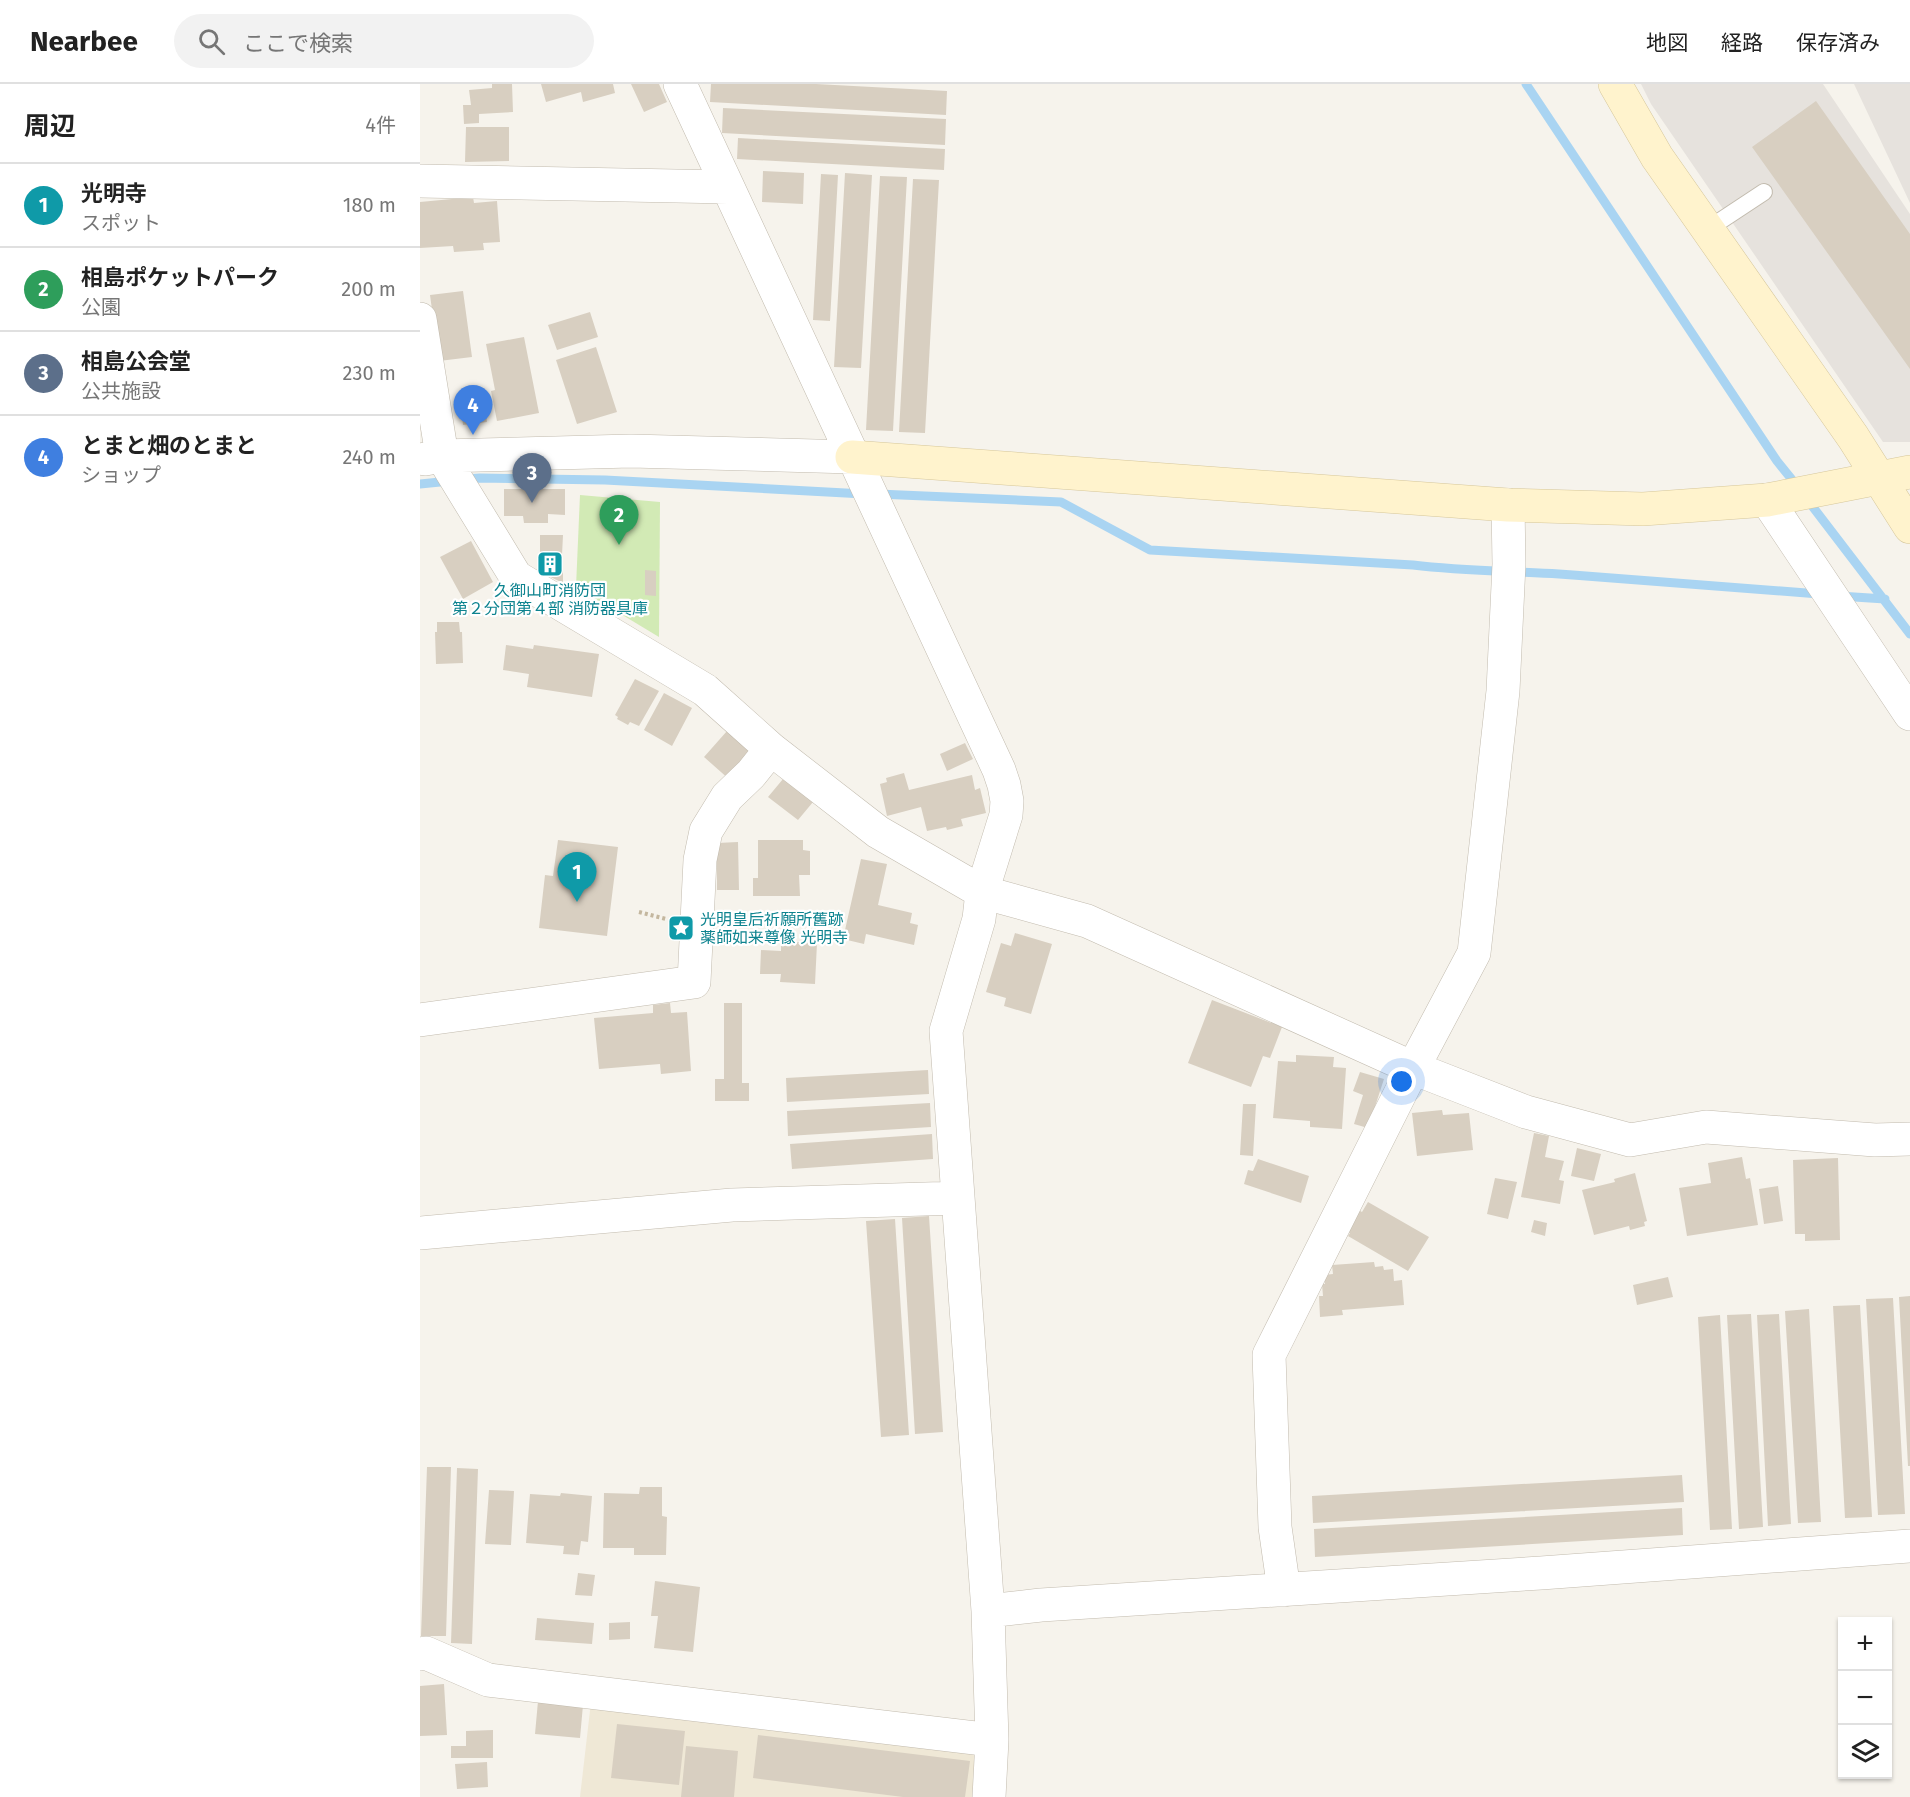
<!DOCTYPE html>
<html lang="ja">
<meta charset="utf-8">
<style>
:root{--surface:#fff;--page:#f2f2f2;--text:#222;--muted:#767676;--line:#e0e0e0;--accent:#fc3f1d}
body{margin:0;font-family:"Fira Sans","Noto Sans JP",sans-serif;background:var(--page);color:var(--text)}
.controls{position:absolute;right:18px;bottom:18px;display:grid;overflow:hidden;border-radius:0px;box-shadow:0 2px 4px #0004}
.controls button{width:54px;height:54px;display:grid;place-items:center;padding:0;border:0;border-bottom:2px solid var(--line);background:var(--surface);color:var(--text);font:30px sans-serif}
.you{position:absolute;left:982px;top:998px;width:21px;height:21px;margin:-15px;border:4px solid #fff;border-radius:50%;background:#1a73e8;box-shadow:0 0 0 9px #1a73e833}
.badge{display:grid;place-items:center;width:39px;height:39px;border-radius:50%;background:var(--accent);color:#fff;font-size:20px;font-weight:700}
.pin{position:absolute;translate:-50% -50px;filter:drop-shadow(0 2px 3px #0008)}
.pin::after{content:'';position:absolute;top:32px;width:21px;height:18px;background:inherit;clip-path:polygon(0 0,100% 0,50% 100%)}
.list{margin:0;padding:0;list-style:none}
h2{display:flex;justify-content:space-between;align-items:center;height:78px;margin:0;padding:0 24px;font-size:26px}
h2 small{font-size:20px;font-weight:400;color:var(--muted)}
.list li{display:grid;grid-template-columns:39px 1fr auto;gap:18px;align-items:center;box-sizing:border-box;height:84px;padding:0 24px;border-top:2px solid var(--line)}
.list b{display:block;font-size:22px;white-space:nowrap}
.list p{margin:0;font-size:20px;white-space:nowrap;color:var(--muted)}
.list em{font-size:20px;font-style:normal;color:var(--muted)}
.icon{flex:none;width:33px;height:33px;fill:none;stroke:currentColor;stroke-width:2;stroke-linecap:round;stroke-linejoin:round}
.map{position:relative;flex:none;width:1490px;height:1713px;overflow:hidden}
header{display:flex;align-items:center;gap:36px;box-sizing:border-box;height:84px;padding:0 30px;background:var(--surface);border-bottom:2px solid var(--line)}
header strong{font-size:28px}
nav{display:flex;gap:33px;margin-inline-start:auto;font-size:21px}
.search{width:420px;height:54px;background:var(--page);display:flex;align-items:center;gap:15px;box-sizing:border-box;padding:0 21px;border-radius:33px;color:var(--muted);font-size:22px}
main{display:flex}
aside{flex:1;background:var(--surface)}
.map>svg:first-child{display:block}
</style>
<header>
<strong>Nearbee</strong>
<div class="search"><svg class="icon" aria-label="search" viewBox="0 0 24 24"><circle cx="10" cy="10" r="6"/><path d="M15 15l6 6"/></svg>ここで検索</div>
<nav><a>地図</a><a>経路</a><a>保存済み</a></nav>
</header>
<main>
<aside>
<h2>周辺<small>4件</small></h2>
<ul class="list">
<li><span class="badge" style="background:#0f9aa8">1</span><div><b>光明寺</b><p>スポット</p></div><em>180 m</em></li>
<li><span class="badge" style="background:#2e9e5b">2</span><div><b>相島ポケットパーク</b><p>公園</p></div><em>200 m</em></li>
<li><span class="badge" style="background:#5c6f8a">3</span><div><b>相島公会堂</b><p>公共施設</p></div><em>230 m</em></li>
<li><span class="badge" style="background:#3f7fe0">4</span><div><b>とまと畑のとまと</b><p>ショップ</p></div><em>240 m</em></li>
</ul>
</aside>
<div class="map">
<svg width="1490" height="1713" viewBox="0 0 1490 1713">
<rect width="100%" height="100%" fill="#f6f3ec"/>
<path fill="#e6e2dd" d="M1221,0H1403L1490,130V358H1463L1231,20Z
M1434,0H1490V119Z"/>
<path fill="#efe8d6" d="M171,1618L546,1660L562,1680L559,1713H160Z"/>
<path fill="#d2eab5" d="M160,411L240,418L239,553L156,503Z"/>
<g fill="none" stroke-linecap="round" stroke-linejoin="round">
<path stroke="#a9d4f2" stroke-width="9" d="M1106,0L1357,377L1378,403
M44,395L60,394L185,396L444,410
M0,400L30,397
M458,410L641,418L730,466L993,481C1042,487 1090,487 1139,490C1226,496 1313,503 1399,510
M1386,414L1490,550
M1419,512L1465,515"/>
</g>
<path fill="#d8cfc1" d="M72,0H92L93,28L59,30V39L44,40L43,21H51L49,6L72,4Z
M121,0H193L195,9L163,18L161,8L126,18Z
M211,0H239L247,18L224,28Z
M291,0H396L527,7L526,31L290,18Z
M1396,17L1490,150V285L1332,63Z
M303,24L526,35L525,61L302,49Z
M46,43H89V77L45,78Z
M318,54L525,65L524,86L317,75Z
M343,87L384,89L383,120L342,118Z
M425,89L452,91L441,284L414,283Z
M401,90L418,91L410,237L393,236Z
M460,92L487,93L473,347L446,346Z
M493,95L519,96L505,349L479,348Z
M53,113L54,119L77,117L80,158L63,159L64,166L34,168L33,162L0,164V118Z
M43,207L52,273L19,277L10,211Z
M170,228L178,253L137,266L128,241Z
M104,253L119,329L77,337L71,307L75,306L66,260Z
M176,263L197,328L157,340L136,276Z
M63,305L67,338L43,341L39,308Z
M84,405H145V431L128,430V439H104L103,432H84Z
M120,451H143L142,471L120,470Z
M51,457L73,498L43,515L20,473Z
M118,474H143V499L118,487Z
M225,486L236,487V512L225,511Z
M17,538H39L40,548H42L43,579L16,580L15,548H17Z
M86,561L113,565L114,561L179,570L172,613L107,603L109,590L83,586Z
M215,595L239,607L219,642L210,638L208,641L197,635L198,633L195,631Z
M244,609L272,624L252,662L224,646Z
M307,647L333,670L310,696L284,673Z
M545,659L553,675L527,687L520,670Z
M484,689L489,706L552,691L555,706L560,704L566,729L541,735L543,742L527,746L526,743L507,747L501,723L467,732L460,700L467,698L466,694Z
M363,695L393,718L378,736L348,713Z
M138,756L198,763L187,852L119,844L125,791L133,792Z
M338,756H383V766L390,767V791H379L380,812H333V794H338Z
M318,758L319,806H297V759Z
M441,775L467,780L458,821L492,829L490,839L498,841L494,861L446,850L444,860L423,855Z
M595,849L632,860L611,930L584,922L586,914L566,908L581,859L591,862Z
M361,857L397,859L395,900L360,898L361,890H340L341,866L361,867Z
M792,916L862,943L850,974L843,972L831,1003L768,979Z
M250,919L251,929L267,928L271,987L241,990L240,980L179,985L174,934L233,929V921Z
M304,919H322V999H329V1017H295V995H304Z
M876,971L914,973L913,983L926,984L922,1045L890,1043V1037L853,1034L858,977L876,978Z
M508,986L509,1010L367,1018L366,994Z
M940,988L964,995L948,1044L934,1040L943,1011L933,1007Z
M510,1019L511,1043L368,1052L367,1027Z
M823,1020H836L833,1072L820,1071Z
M1022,1026L1023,1031L1049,1029L1053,1066L997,1072L992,1029Z
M1114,1049L1129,1052L1125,1073L1144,1077L1139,1096L1144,1097L1140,1120L1101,1113Z
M512,1050L513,1075L372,1085L370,1060Z
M1157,1064L1181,1070L1174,1097L1151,1092Z
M1322,1073L1326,1095L1330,1094L1338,1141L1267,1152L1259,1104L1291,1099L1288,1079Z
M1418,1074L1420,1156L1385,1157V1150H1375L1373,1076Z
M838,1075L889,1092L881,1119L824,1100L828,1086L833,1087Z
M1215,1089L1227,1137L1224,1138L1225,1142L1210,1146L1209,1142L1174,1151L1162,1106L1195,1098L1194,1095Z
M1075,1094L1097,1098L1088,1135L1067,1130Z
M1358,1102L1363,1137L1344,1140L1339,1105Z
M948,1118L1009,1153L988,1187L928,1152L930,1149L925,1146L937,1125L942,1128Z
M509,1132L523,1348L495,1350L482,1134Z
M475,1135L489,1351L461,1353L446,1137Z
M1114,1136L1127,1139L1125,1152L1111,1148Z
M954,1178L955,1183L963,1182L964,1186L973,1185L974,1197L982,1196L984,1221L922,1226L923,1231L900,1233L899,1212H903L902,1200H905L904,1191L913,1190L912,1181Z
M1248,1193L1253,1213L1217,1221L1213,1201Z
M1490,1212V1382H1488L1479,1213Z
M1473,1214L1485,1430L1458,1431L1446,1215Z
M1440,1221L1452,1433L1425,1434L1413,1222Z
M1389,1225L1401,1438L1378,1439L1365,1227Z
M1331,1230L1343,1443L1319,1445L1307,1231Z
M1359,1230L1371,1440L1348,1442L1337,1231Z
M1300,1231L1312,1445L1290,1446L1278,1233Z
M7,1383H31L26,1552H1Z
M37,1384L58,1385L52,1560L31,1559Z
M1262,1391L1264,1418L893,1439L892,1412Z
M220,1403H242V1432L247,1433L246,1471H214V1464H183L184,1409L219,1410Z
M69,1406L94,1407L91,1461L65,1460Z
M141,1409L172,1412L168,1458L161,1457L159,1471L143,1470L144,1462L106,1459L110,1410L140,1412Z
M1262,1424L1263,1451L895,1473L894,1445Z
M158,1489L175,1491L172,1512L155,1511Z
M235,1497L280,1503L273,1568L234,1564L238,1532H231Z
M117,1534L174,1539L172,1560L115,1556Z
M210,1538V1555L189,1556V1539Z
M24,1600L27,1651L0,1652V1602Z
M118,1617L163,1621L160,1654L115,1650Z
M197,1640L265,1647L259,1701L191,1694Z
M73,1646V1674H31V1662H46V1647Z
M338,1651L550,1677L545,1713H483L333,1694Z
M266,1662L318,1667L314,1713H261Z
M67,1678L68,1703L37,1705L35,1680Z"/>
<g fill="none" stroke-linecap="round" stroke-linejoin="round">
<defs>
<path id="lane" d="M1288,145L1344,108"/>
<path id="street" d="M260,0L579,686L584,701L587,717L586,731L562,808L559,835L526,947L568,1527L572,1656L569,1713
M0,97L308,103
M0,235L22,372L96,493L285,606L351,665L458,748L562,808L667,837L993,984L1106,1028L1210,1056L1286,1043L1455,1056L1490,1055
M5,375L22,372L211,367L432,373
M1347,416L1490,630
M0,936L274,898L280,776L286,747L307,713L331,690L351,665
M0,1149L312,1121L538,1114
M864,1506L855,1443L849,1271L993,984L1054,869L1083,607L1089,480L1088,421
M568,1527L621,1521L1121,1489L1490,1462
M0,1570L6,1569L68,1596L572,1656"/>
<path id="secondary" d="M1195,0L1237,73L1433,353L1490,443
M432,373L1088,421L1223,425L1347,416L1490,388"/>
</defs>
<use href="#lane" stroke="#c2bbae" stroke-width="18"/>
<use href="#street" stroke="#c2bbae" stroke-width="34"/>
<use href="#secondary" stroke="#d6c79b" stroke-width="34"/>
<path stroke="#c4b79f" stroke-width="4" stroke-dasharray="3 3" stroke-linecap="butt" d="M219,828L246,835"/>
<use href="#lane" stroke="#fff" stroke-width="16"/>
<use href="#street" stroke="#fff" stroke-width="33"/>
<use href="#secondary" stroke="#fff3cd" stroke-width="33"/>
</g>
<defs>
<symbol id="building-square" viewBox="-11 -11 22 22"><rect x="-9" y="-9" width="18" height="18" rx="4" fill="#0f9aa8" stroke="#fff"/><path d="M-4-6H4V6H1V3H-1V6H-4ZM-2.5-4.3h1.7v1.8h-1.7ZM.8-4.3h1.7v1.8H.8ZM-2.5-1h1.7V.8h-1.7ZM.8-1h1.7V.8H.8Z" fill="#fff"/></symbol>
<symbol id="sight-square" viewBox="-11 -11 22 22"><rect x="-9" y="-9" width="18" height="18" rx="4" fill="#0f9aa8" stroke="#fff"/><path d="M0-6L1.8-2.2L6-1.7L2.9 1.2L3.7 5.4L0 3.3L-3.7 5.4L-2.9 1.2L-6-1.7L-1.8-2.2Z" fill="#fff"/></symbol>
</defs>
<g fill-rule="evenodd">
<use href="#building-square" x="115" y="465" width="30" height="30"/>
<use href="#sight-square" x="246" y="829" width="30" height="30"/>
</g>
<g text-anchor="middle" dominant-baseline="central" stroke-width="4.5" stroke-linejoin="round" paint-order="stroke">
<g font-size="16" fill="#0d838f" stroke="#fff">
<text x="130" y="506">久御山町消防団<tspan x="130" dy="18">第２分団第４部 消防器具庫</tspan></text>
<text x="280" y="835" text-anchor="start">光明皇后祈願所舊跡<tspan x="280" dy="18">薬師如来尊像 光明寺</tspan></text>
</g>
</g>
</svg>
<div class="controls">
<button>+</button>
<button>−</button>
<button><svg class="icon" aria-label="layers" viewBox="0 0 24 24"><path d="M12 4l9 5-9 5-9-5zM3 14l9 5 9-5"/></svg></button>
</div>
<div class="you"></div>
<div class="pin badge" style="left:157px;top:818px;background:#0f9aa8">1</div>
<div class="pin badge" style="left:199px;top:461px;background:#2e9e5b">2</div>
<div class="pin badge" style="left:112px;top:419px;background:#5c6f8a">3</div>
<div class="pin badge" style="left:53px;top:351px;background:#3f7fe0">4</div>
</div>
</main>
